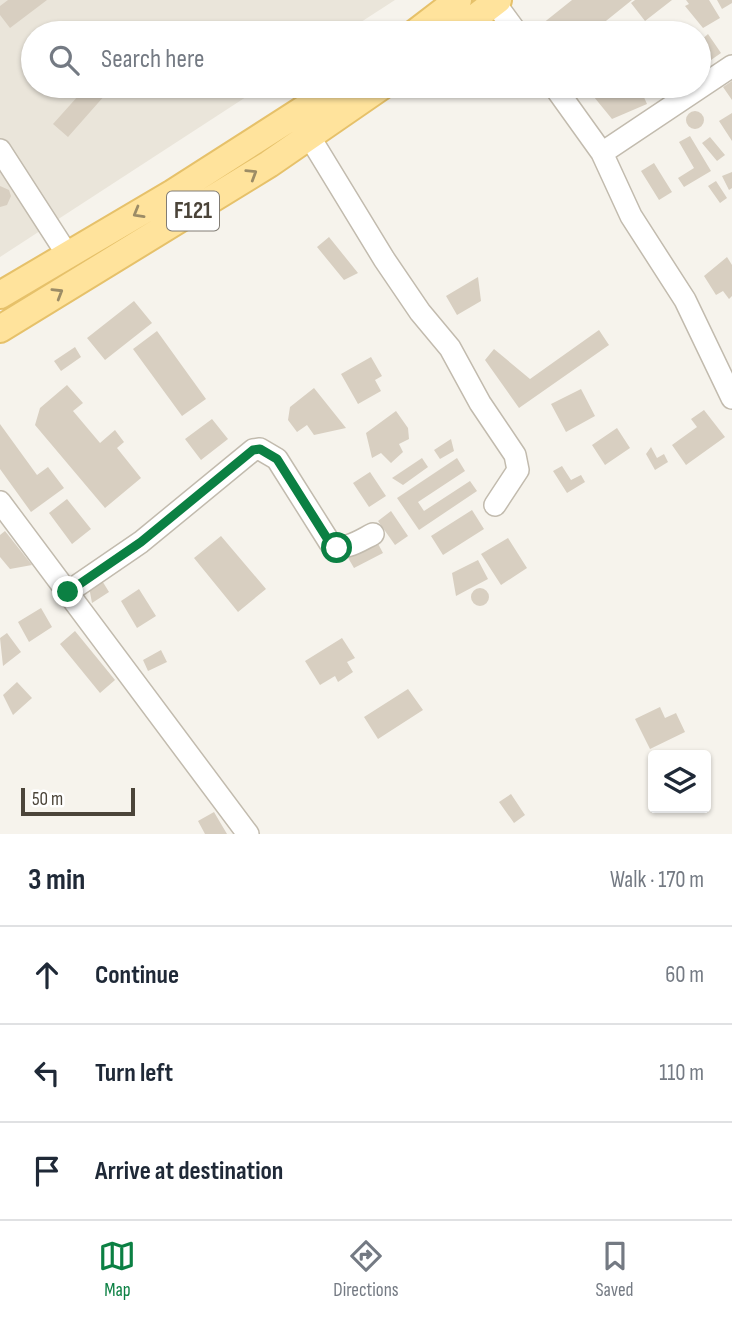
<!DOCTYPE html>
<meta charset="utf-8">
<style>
:root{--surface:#fff;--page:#f2f2f3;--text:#1f2937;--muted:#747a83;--line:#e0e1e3;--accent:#0b8043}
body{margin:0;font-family:"Sofia Sans Condensed",sans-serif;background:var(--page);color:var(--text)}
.controls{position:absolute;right:21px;bottom:21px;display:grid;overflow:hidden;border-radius:7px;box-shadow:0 2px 5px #0004}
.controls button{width:63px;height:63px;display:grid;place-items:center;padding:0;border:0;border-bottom:2px solid var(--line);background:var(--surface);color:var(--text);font:35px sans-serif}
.scale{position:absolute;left:21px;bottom:18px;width:114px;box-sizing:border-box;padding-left:7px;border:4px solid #4b4439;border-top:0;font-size:19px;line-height:24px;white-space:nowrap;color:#4b4439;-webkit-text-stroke:5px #fff;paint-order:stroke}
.stop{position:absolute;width:21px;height:21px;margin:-16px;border:5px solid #0b8043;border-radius:50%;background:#fff}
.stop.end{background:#0b8043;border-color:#fff;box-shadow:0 2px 7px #0008}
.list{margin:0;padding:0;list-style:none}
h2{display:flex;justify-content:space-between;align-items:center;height:91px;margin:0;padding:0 28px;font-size:30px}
h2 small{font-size:23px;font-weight:400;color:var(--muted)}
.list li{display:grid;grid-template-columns:46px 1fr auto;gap:21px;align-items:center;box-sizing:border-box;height:98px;padding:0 28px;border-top:2px solid var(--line)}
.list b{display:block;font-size:26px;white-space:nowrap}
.list em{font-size:23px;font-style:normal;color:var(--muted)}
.icon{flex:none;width:38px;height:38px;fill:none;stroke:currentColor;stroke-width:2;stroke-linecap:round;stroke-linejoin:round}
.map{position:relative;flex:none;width:732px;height:834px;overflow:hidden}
.search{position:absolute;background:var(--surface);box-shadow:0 2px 5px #0004;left:21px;right:21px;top:21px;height:77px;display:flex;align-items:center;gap:18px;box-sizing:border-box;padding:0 24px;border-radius:38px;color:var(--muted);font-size:26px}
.sheet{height:385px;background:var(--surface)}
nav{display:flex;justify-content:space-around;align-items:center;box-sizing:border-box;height:98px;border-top:2px solid var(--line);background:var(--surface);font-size:19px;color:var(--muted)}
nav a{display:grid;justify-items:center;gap:4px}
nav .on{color:var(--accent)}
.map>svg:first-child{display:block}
</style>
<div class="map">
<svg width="732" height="834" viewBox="0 0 732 834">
<rect width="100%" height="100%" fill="#f6f3ec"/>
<path fill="#eae5da" d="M0,0H395L344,33H33V86H263L0,257Z"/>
<path fill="#d8cfc1" d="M8,0H47L10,28L0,15V6Z
M572,0H632L591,33H549L542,24Z
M635,0H672L645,21L631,3Z
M686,0H709L720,18L703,28L685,6L689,4Z
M717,0H732V3L722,9Z
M708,34L721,53L711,60L699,42Z
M732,81V100L723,87Z
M87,86H113L68,137L53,124Z
M585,86H624L627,92L639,86L647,104L612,119Z
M686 120a9 9 0 1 1 18 0a9 9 0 1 1-18 0Z
M732,113V141L719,121Z
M690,136L711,171L684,187L678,178L694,168L679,142Z
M710,137L725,155L717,161L702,143Z
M654,163L672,192L659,200L641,171Z
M732,172V188L729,190L722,176Z
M716,181L727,198L720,203L708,186Z
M0,186L9,190L11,196L7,205L0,207Z
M329,237L358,273L344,280L317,247Z
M727,257L732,265V296L729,299L723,291L716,295L704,276Z
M478,277L481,301L457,315L446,296Z
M134,301L152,323L105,360L87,338Z
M599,330L609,345L519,408L485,360L494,349L530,379Z
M157,331L206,399L182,416L133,349Z
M75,347L81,357L61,371L54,361Z
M371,357L382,376L375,380L381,391L358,404L341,374Z
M67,385L83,403L73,411L100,443L115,430L124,442L117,448L141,478L105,508L35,425L40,408Z
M314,388L346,428L314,435L307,425L297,432L288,420L290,407Z
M581,389L595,416L566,432L551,404Z
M704,410L725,437L686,465L672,445L697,427L691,419Z
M396,411L408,428L409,439L399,444L403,452L391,463L381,453L372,458L366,433Z
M212,419L228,439L201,460L185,439Z
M0,424L37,475L48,467L64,488L31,512L0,469Z
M617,428L630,448L605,465L592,445Z
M451,439L454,451L440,459L434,450Z
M651,447L657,458L664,454L668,462L655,470L646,454Z
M422,458L428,467L403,485L392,478Z
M457,458L465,471L418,502L424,511L470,481L477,491L419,530L397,498Z
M562,466L571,480L581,475L585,482L567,493L553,471Z
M370,472L386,496L369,507L353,483Z
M67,499L91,529L72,544L49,513Z
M472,510L484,529L443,555L431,536Z
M391,511L408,536L395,545L378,521Z
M5,531L32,565L10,569L0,557V535Z
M221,536L266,589L238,612L194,558Z
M508,538L527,568L501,585L481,554Z
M376,540L383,553L354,568L347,556Z
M478,560L488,579L456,596L452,573Z
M101,579L109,592L92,603L89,587Z
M471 597a9 9 0 1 1 18 0a9 9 0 1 1-18 0Z
M139,589L156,616L137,628L121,601Z
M41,608L52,627L29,642L18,622Z
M75,631L115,680L100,693L60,644Z
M7,633L21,652L3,666L0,638Z
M342,638L355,658L347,662L353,672L338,682L335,676L320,685L305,661Z
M161,650L167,662L148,671L143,660Z
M17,682L32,698L13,715L3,695Z
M408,689L423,710L378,739L364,717Z
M660,707L665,718L676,713L685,732L650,749L635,719Z
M511,794L525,815L514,823L499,802Z
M214,812L227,834H205L198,821Z"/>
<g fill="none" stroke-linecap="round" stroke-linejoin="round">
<defs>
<path id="minor" d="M495,3L517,33
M554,86L602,153L631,216L685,300L732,398
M309,136L384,259L420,312L450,348L480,403L515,455L518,470L495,505
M0,150L67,254
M602,153L732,66
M0,502L248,834
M68,592L141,542L253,450L260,449L277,459L330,543C345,552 359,541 373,534"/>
<path id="major" d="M415,33L458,0
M455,33L498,0
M0,295L173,193L340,86
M0,329L269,164L382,86"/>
</defs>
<use href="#minor" stroke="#c2bbae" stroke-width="24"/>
<use href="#major" stroke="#e6c16a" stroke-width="30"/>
<use href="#minor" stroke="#fff" stroke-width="21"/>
<use href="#major" stroke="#ffe39c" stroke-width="26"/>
</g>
<defs><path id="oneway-chevron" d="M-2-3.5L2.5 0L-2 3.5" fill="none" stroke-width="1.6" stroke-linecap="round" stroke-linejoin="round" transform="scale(1.75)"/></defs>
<g stroke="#9c8c66">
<use href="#oneway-chevron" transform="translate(252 174) rotate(-32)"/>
<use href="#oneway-chevron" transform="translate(138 213) rotate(150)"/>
<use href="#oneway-chevron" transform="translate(58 293) rotate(-31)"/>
</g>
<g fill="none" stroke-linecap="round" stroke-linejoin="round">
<path stroke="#0b8043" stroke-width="9" d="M68,592L141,542L253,450L260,449L277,459L330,543L337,548"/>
</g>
<g text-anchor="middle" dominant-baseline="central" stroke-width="6" stroke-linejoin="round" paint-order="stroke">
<rect fill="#fff" stroke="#817c74" stroke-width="2" x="167" y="191.5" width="52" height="39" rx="5"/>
<g font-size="23" font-weight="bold" fill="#4b4439">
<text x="193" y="211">F121</text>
</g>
</g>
</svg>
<div class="controls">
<button><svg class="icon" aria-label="layers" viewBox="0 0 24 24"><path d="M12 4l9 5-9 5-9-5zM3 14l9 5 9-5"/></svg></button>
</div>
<div class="scale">50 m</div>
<div class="stop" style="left:337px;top:548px"></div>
<div class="stop end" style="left:68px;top:592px"></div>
<div class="search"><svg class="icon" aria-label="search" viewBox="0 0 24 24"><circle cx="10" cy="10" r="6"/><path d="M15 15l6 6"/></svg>Search here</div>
</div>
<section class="sheet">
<h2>3 min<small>Walk · 170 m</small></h2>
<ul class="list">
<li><svg class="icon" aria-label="ahead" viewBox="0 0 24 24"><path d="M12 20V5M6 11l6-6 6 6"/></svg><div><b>Continue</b></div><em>60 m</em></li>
<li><svg class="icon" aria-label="left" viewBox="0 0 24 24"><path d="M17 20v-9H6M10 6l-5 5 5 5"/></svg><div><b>Turn left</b></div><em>110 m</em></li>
<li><svg class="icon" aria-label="arrive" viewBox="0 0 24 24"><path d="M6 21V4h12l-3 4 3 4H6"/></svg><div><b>Arrive at destination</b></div></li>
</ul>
</section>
<nav>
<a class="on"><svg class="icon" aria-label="map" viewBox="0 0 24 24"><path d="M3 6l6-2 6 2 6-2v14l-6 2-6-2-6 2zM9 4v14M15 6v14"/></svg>Map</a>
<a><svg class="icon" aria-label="directions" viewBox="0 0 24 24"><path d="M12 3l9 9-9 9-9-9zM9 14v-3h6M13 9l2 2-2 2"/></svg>Directions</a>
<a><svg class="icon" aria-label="saved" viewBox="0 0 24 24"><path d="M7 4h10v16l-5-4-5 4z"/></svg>Saved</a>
</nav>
